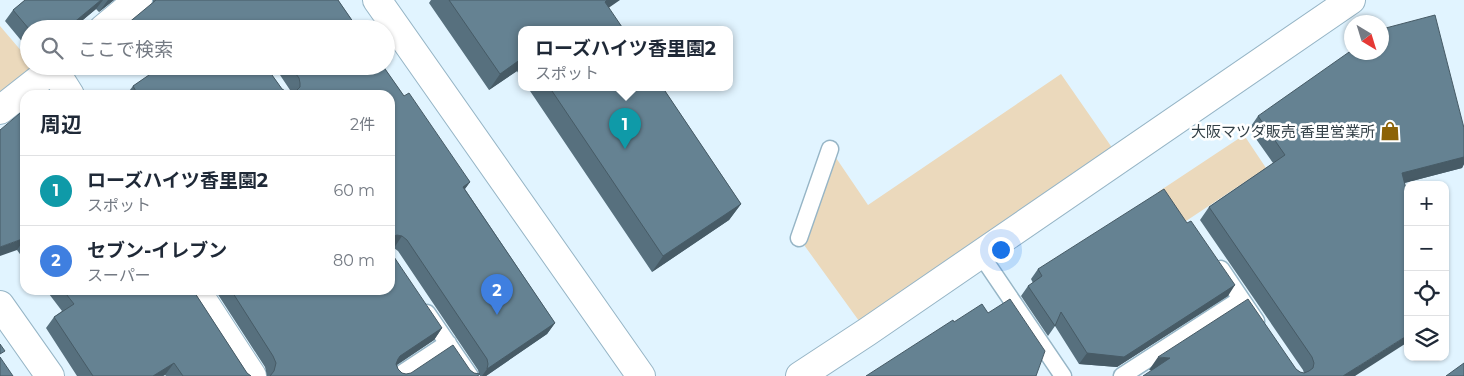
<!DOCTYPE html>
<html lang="ja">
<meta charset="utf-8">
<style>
:root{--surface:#fff;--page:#f6f6f7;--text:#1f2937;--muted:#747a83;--line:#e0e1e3;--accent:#7c3aed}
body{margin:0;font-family:Montserrat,"Noto Sans JP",sans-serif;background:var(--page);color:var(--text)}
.controls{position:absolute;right:15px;bottom:15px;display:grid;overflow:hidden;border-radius:10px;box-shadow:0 1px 4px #0004}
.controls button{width:45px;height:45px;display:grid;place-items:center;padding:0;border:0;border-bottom:1px solid var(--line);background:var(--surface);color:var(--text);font:25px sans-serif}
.compass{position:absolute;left:1344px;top:15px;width:45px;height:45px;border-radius:50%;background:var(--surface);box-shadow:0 1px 4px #0004;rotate:142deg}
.you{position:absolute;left:1000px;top:249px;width:18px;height:18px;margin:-12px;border:4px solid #fff;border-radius:50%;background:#1a73e8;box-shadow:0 0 0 8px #1a73e833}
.badge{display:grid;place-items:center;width:32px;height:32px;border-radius:50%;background:var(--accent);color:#fff;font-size:16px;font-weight:700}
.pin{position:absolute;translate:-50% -41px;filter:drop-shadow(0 1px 2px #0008)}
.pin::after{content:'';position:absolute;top:26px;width:18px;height:15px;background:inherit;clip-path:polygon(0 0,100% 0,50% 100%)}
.popup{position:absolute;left:518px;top:26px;width:215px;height:65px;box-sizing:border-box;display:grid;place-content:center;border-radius:10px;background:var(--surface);filter:drop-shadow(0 1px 4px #0005);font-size:16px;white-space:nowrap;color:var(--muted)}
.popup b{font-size:19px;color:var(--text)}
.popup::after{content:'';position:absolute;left:50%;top:100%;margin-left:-10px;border:10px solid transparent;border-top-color:var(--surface)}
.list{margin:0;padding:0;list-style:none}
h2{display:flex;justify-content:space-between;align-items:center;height:65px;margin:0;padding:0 20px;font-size:21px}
h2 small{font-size:16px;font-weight:400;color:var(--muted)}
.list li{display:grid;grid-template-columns:32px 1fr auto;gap:15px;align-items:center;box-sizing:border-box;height:70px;padding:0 20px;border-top:1px solid var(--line)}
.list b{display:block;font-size:19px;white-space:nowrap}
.list p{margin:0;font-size:16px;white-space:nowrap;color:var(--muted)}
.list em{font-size:16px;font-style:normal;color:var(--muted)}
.icon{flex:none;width:28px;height:28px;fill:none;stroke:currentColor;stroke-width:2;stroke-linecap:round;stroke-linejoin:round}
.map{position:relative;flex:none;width:1464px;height:376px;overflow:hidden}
.search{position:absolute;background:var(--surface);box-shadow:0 1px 4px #0004;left:20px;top:20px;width:375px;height:55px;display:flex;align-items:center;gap:12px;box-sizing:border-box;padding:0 18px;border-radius:28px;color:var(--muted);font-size:19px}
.panel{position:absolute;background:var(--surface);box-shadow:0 1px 4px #0004;left:20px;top:90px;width:375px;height:205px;border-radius:15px}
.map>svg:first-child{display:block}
</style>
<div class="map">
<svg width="1464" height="376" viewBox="0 0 1464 376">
<rect width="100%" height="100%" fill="#e1f4ff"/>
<path fill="#ebd9bc" d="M0,26L29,60V66H33L42,77L0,110Z
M1061,74L1122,162L867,332L799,238L830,149L868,205Z
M1244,135L1266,168L1180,225L1158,192Z"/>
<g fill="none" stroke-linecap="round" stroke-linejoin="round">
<defs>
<path id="service" d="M799,238L830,149
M981,255L1063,376
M1221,269L1256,321
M427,313L470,376
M398,376L448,343
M1122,376L1241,299"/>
<path id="minor" d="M377,0L641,376
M103,29L138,0
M53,68L70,95
M0,110L56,66
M196,290L252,376
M0,305L50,376
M800,376L867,332L1351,0"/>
</defs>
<use href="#service" stroke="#96b5c6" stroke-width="19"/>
<use href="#minor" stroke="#96b5c6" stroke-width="30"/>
<use href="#service" stroke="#fff" stroke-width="16"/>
<use href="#minor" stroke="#fff" stroke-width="28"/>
</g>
<path fill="#57707e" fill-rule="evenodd" d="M25,0H114L99,12L96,9L72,29H29V50L5,21L13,10Z
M153,0H338L358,29H124L127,24L153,3Z
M431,0H619L521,30V78L517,71L489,90L429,3Z
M144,66H383L404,96L470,182L465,189L555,323L547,334L486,376H480V374L478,376H267L265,367L215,290H390L442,328L434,340L397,365L398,369L402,373L406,374L470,370L474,373L479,374L478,370L398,251L394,248L390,95H126L133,86L151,74ZM271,71L276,72L280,75L290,90L291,93L287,92L282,89L272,75Z
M528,88H663L741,204L729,220L652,272Z
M25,109V261L17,250Z
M1258,116L1464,128V164L1462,168L1404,183L1355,376L1149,370L1296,369L1300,372L1304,373L1303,370L1200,220L1209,207L1273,163L1249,129Z
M1038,269L1228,296L1117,367L1079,364L1055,326L1048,336L1021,296L1028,286L1033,283L1031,279Z
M46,290H193L247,373L251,376H166L165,375L163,376H77L46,328L54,317L62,311Z"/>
<path fill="#475b66" d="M101,0H103L96,9L72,29H66Z
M108,0H114L99,12Z
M607,0H620L594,18L605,2Z
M521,59V64L517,71L489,90L500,74Z
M270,66H280L276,72L272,71L267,73Z
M1464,157V164L1462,168L1393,186L1402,173Z
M470,182L461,194L463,187Z
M741,204L729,220L652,272L663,256Z
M397,235L402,236L394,248L390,247V240L392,237Z
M25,238L17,250L0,256V247Z
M1235,285L1228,296L1117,367L1079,364L1087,353Z
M555,323L547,334L486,376H482L487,369Z
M442,328L434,340L392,368L389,371L400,356Z
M1408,335V342L1355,376H1343Z
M1158,357L1170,358L1161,372L1149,370Z
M174,363L165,375L163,376H153Z"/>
<path fill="#658292" stroke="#475b66" d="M25,0H101L66,29H29L13,10Z
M156,0H338L358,29H131L127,24Z
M449,0H607L605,2L624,30H521V59L500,74Z
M1435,15L1464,128V157L1402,173L1408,197V335L1343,376H1143L1170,358L1158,357L1248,299L1296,369L1300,372L1304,373L1309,371L1313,368L1314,363L1312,357L1209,207L1285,155L1258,116L1352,50V52H1382V29Z
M162,66H271L270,71L272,75L282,89L287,92L292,93L296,91L300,87V83L299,78L290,66H383L404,96L409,93L470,182L463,187L555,323L487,369L488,364L487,359L407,240L402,236L397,235L392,237L390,240V95H138L133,86Z
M550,88H663L741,204L663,256Z
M25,109V238L0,247V130Z
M1164,189L1187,223L1191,221L1235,285L1124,357L1087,353L1061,312L1055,326L1028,286L1042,276L1038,269Z
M390,251L442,328L400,356L398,359L396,364L398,369L402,373L406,374L411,373L453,345L470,370L474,373L480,374L477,376H270L274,371L276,363L273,356L231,290H390Z
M63,290H193L247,373L251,376H183L174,363L153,376H93L54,317L74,304Z
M1010,299L1045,351L1036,376H866L953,320L954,322L982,304L988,313Z
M0,344L5,351L0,354Z
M0,357L13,376H0Z
M1464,363V376H1446Z"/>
<defs>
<symbol id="shop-bare" viewBox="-9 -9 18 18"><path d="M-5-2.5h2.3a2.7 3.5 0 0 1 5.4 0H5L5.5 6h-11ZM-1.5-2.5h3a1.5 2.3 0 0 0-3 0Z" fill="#8d6307" stroke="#fff" stroke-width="2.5" paint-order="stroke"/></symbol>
</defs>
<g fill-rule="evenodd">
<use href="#shop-bare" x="1376" y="117" width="28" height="28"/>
</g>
<g text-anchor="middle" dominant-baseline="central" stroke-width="5" stroke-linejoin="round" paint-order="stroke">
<g font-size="15" fill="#323f46" stroke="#fff" text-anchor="end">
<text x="1375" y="131">大阪マツダ販売 香里営業所</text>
</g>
</g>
</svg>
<div class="controls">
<button>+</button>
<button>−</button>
<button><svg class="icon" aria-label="locate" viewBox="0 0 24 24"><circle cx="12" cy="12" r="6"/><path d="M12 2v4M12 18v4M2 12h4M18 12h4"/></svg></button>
<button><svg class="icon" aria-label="layers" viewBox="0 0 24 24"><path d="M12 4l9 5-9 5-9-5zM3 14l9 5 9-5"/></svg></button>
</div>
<svg class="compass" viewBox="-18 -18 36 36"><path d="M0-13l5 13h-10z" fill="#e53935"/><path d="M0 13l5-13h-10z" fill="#747a83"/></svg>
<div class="you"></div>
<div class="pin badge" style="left:625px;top:149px;background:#0f9aa8">1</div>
<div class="popup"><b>ローズハイツ香里園2</b>スポット</div>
<div class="pin badge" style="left:497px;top:315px;background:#3f7fe0">2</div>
<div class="search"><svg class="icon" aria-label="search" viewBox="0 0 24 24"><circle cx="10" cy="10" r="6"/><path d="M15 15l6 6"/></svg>ここで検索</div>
<section class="panel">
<h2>周辺<small>2件</small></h2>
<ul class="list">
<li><span class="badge" style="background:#0f9aa8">1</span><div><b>ローズハイツ香里園2</b><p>スポット</p></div><em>60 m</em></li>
<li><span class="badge" style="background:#3f7fe0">2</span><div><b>セブン-イレブン</b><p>スーパー</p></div><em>80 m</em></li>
</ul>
</section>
</div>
